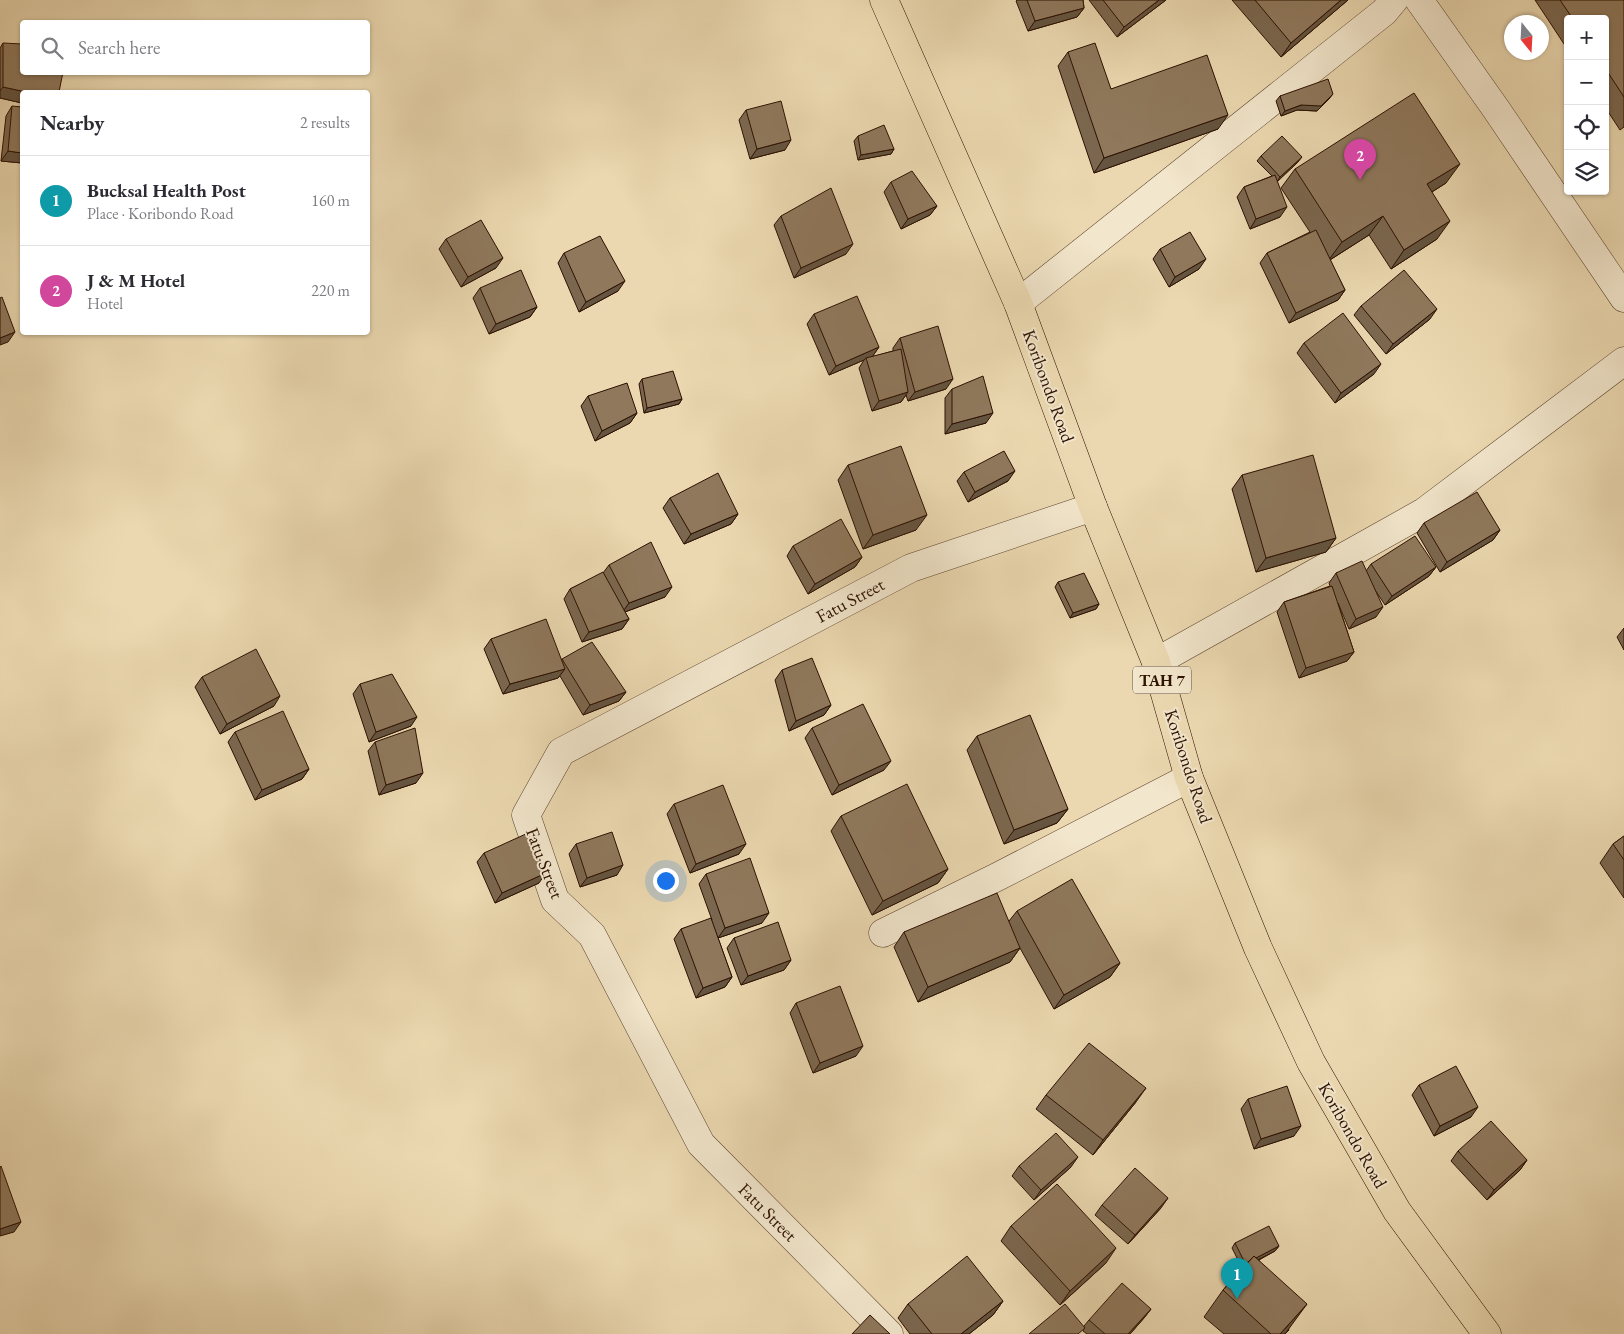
<!DOCTYPE html>
<meta charset="utf-8">
<style>
:root{--surface:#fff;--page:#f7f7f7;--text:#2b2b33;--muted:#7c7c81;--line:#e1e1e2;--accent:#111827}
body{margin:0;font-family:"EB Garamond",serif;background:var(--page);color:var(--text)}
.controls{position:absolute;right:15px;top:15px;display:grid;overflow:hidden;border-radius:5px;box-shadow:0 1px 4px #0004}
.controls button{width:45px;height:45px;display:grid;place-items:center;padding:0;border:0;border-bottom:1px solid var(--line);background:var(--surface);color:var(--text);font:25px sans-serif}
.compass{position:absolute;left:1504px;top:15px;width:45px;height:45px;border-radius:50%;background:var(--surface);box-shadow:0 1px 4px #0004;rotate:162deg}
.you{position:absolute;left:665px;top:880px;width:18px;height:18px;margin:-12px;border:4px solid #fff;border-radius:50%;background:#1a73e8;box-shadow:0 0 0 8px #1a73e833}
.badge{display:grid;place-items:center;width:32px;height:32px;border-radius:50%;background:var(--accent);color:#fff;font-size:16px;font-weight:700}
.pin{position:absolute;translate:-50% -41px;filter:drop-shadow(0 1px 2px #0008)}
.pin::after{content:'';position:absolute;top:26px;width:18px;height:15px;background:inherit;clip-path:polygon(0 0,100% 0,50% 100%)}
.list{margin:0;padding:0;list-style:none}
h2{display:flex;justify-content:space-between;align-items:center;height:65px;margin:0;padding:0 20px;font-size:21px}
h2 small{font-size:16px;font-weight:400;color:var(--muted)}
.list li{display:grid;grid-template-columns:32px 1fr auto;gap:15px;align-items:center;box-sizing:border-box;height:90px;padding:0 20px;border-top:1px solid var(--line)}
.list b{display:block;font-size:19px;white-space:nowrap}
.list p{margin:0;font-size:16px;white-space:nowrap;color:var(--muted)}
.list em{font-size:16px;font-style:normal;color:var(--muted)}
.icon{flex:none;width:28px;height:28px;fill:none;stroke:currentColor;stroke-width:2;stroke-linecap:round;stroke-linejoin:round}
.map{position:relative;flex:none;width:1624px;height:1334px;overflow:hidden}
.search{position:absolute;background:var(--surface);box-shadow:0 1px 4px #0004;left:20px;top:20px;width:350px;height:55px;display:flex;align-items:center;gap:12px;box-sizing:border-box;padding:0 18px;border-radius:5px;color:var(--muted);font-size:19px}
.panel{position:absolute;background:var(--surface);box-shadow:0 1px 4px #0004;left:20px;top:90px;width:350px;height:245px;border-radius:5px}
.map>svg:first-child{display:block}
</style>
<div class="map">
<svg width="1624" height="1334" viewBox="0 0 1624 1334">
<rect width="100%" height="100%" fill="#ebd8b0"/>
<filter id="stains"><feTurbulence type="fractalNoise" baseFrequency=".004" numOctaves="4"/><feColorMatrix values="0 0 0 0 .2 0 0 0 0 .09 0 0 0 0 .02 0 0 0 .5 -.17"/></filter>
<radialGradient id="worn" r=".72"><stop offset=".6" stop-color="#630" stop-opacity="0"/><stop offset="1" stop-color="#630" stop-opacity=".3"/></radialGradient>
<g fill="none" stroke-linecap="round" stroke-linejoin="round">
<defs>
<path id="minor" d="M1419,0L1496,109L1624,298
M1018,303L1335,51L1384,12L1394,0
M1156,662L1424,512L1624,361
M883,933L997,877L1189,778
M889,1334L701,1144L592,935L555,900L526,815L561,752L911,568L1093,507"/>
<path id="highway" d="M884,0L1018,303L1093,507L1156,662L1189,778L1258,948L1311,1062L1397,1211L1487,1334"/>
</defs>
<use href="#minor" stroke="#5c422d" stroke-width="29"/>
<use href="#highway" stroke="#2c1001" stroke-width="29"/>
<use href="#minor" stroke="#f2e6cc" stroke-width="28"/>
<use href="#highway" stroke="#ebd8b0" stroke-width="28"/>
</g>
<path fill="#7b674f" stroke="#2c1001" d="M1017,0H1083L1084,8L1077,17L1028,31L1016,1Z
M1089,0H1166L1117,37Z
M1232,0H1348L1281,57Z
M1535,0H1624V127L1620,130L1605,107V19H1568V50Z
M3,43L22,103L0,98V48Z
M1068,52L1111,89L1218,129L1094,173L1058,66Z
M1280,96L1329,99L1317,111L1297,110L1281,116L1276,101Z
M12,106L22,163L1,161L6,116Z
M746,110L785,150L750,159L739,120Z
M858,136L894,149L891,154L858,160L854,141Z
M1261,156L1298,162L1277,181L1280,217L1250,229L1237,197L1244,187L1272,176L1257,161Z
M1295,169L1446,183L1432,192L1437,239L1391,269L1369,235L1330,260L1345,290L1338,300L1289,323L1260,263L1267,253L1310,232L1281,188Z
M891,182L937,206L930,215L901,229L884,192Z
M781,216L846,254L794,278L774,225Z
M446,239L496,268L461,287L439,249Z
M1160,249L1199,269L1169,287L1153,259Z
M564,253L618,291L579,312L558,263Z
M480,288L537,307L530,317L489,334L473,298Z
M1361,306L1430,319L1386,354L1354,315Z
M814,314L879,347L872,357L893,351V348L900,338L946,389L908,401L906,395L901,402L872,411L859,368L864,360L829,375L807,324Z
M1304,343L1374,374L1335,403L1297,353Z
M642,379L682,399L679,404L644,413L639,384Z
M952,389L986,423L945,434V398Z
M588,396L637,413L630,423L595,441L581,406Z
M848,465L916,530L863,549L838,480Z
M964,472L1008,481L968,502L957,481Z
M1242,475L1336,538L1326,552L1256,572L1232,489Z
M670,498L738,514L731,524L684,544L663,508Z
M1424,523L1500,530L1493,540L1440,572L1417,533Z
M793,546L862,557L855,567L808,594L787,556Z
M1371,564L1436,567L1429,576L1385,605L1375,590L1376,617L1349,629L1338,603L1354,652L1347,661L1299,678L1277,612L1284,602L1330,586L1329,583L1336,573L1366,571Z
M609,565L665,597L625,612L629,619L622,629L582,642L564,599L570,589L603,573Z
M1058,582L1099,604L1096,609L1070,618L1055,587Z
M1624,628V650L1617,637Z
M491,639L561,659L626,692L619,701L583,715L560,676L558,678L503,694L484,649Z
M782,670L831,705L824,715L789,731L775,680Z
M202,677L274,706L220,734L195,687Z
M360,684L411,726L369,742L353,694Z
M812,728L884,770L832,795L805,738Z
M235,732L309,769L302,779L255,800L228,742Z
M977,736L1068,809L1057,823L1004,844L967,750Z
M375,742L416,783L379,795L368,751Z
M674,804L739,854L690,873L667,814Z
M841,816L948,869L938,883L872,915L831,831Z
M1624,836V898L1600,863L1613,844Z
M576,844L617,875L580,887L569,854Z
M484,853L539,883L495,903L477,862Z
M706,874L762,923L718,938L732,977L725,987L696,998L674,939L681,929L712,920L699,884Z
M1017,911L1120,963L1110,977L1054,1009L1020,948L1010,962L918,1002L894,947L904,932L1009,921Z
M734,938L791,960L784,970L741,985L727,948Z
M796,1003L856,1056L813,1073L790,1013Z
M1419,1085L1471,1117L1434,1136L1412,1095Z
M1046,1095L1136,1102L1093,1155L1036,1109Z
M1248,1099L1294,1136L1254,1149L1241,1109Z
M1458,1151L1527,1160L1520,1170L1487,1200L1451,1161Z
M1019,1166L1071,1167L1034,1200L1012,1176Z
M1102,1205L1161,1208L1128,1244L1095,1215Z
M1011,1226L1106,1263L1060,1305L1001,1241Z
M1235,1243L1279,1246L1275,1251L1259,1260L1289,1330L1285,1334H1224L1204,1317L1223,1290L1243,1267L1242,1268L1232,1248Z
M1003,1301L993,1315L969,1334H910L898,1318L908,1304Z
M1151,1309L1144,1318L1130,1334H1087L1083,1331L1084,1326L1089,1320Z"/>
<path fill="#645440" stroke="#2c1001" d="M1159,0H1166L1117,37L1124,27Z
M1341,0H1348L1281,57L1291,43Z
M1084,8L1077,17L1028,31L1035,21Z
M3,87L26,92H22V103L0,98V91Z
M1333,94L1329,99L1317,111L1297,110L1281,116L1285,111Z
M1228,115L1218,129L1094,173L1104,158Z
M791,140L785,150L750,159L757,149Z
M894,149L891,154L858,160L861,155Z
M8,151L22,153V163L1,161Z
M1302,157L1298,162L1277,182L1280,177Z
M1460,164L1446,183L1414,203L1427,184Z
M937,206L930,215L901,229L908,219Z
M1287,207L1280,217L1250,229L1256,219Z
M1383,216L1369,235L1328,261L1342,242Z
M1450,221L1437,239L1391,269L1404,250Z
M853,244L846,254L794,278L801,268Z
M503,258L496,268L461,287L468,277Z
M1206,259L1199,269L1169,287L1175,277Z
M625,281L618,291L579,312L586,302Z
M1345,290L1338,300L1289,323L1296,313Z
M537,307L530,317L489,334L496,324Z
M1437,309L1430,319L1386,354L1393,344Z
M15,332L8,342L0,345V338Z
M879,347L872,357L866,358L864,360L829,375L836,366Z
M1381,364L1374,374L1335,403L1341,393Z
M953,379L946,389L908,401L915,392Z
M908,392L901,402L872,411L879,401Z
M682,399L679,404L644,413L647,408Z
M637,413L630,423L595,441L602,431Z
M993,413L986,423L945,434L952,424Z
M1015,471L1008,481L968,502L975,492Z
M738,514L731,524L684,544L691,534Z
M927,515L916,530L863,549L873,535Z
M1500,530L1493,540L1440,572L1447,562Z
M1336,538L1326,552L1256,572L1266,558Z
M862,557L855,567L808,594L815,584Z
M1436,567L1429,576L1385,605L1392,596Z
M672,587L665,597L622,613L629,603Z
M1099,604L1096,609L1070,618L1073,613Z
M1383,607L1376,617L1349,629L1356,619Z
M629,619L622,629L582,642L589,632Z
M1354,652L1347,661L1299,678L1306,668Z
M565,669L558,678L503,694L510,684Z
M626,692L619,701L583,715L590,705Z
M280,696L274,706L220,734L227,724Z
M831,705L824,715L789,731L796,721Z
M417,717L411,726L369,742L376,732Z
M891,761L884,770L832,795L839,785Z
M309,769L302,779L255,800L262,790Z
M423,773L416,783L379,795L386,785Z
M1068,809L1057,823L1004,844L1014,830Z
M746,844L739,854L690,873L696,864Z
M623,865L617,875L580,887L587,878Z
M948,869L938,883L872,915L883,901Z
M546,873L539,883L495,903L502,893Z
M769,913L762,923L718,938L725,928Z
M1020,948L1010,962L918,1002L928,987Z
M791,960L784,970L741,985L748,976Z
M1120,963L1110,977L1054,1009L1064,995Z
M732,977L725,987L696,998L703,988Z
M863,1046L856,1056L813,1073L820,1063Z
M1146,1088L1136,1102L1093,1155L1103,1140Z
M1478,1107L1471,1117L1434,1136L1440,1126Z
M1301,1126L1294,1136L1254,1149L1261,1139Z
M1078,1157L1071,1167L1034,1200L1041,1190Z
M1527,1160L1520,1170L1487,1200L1494,1190Z
M1168,1198L1161,1208L1128,1244L1135,1235Z
M21,1222L14,1232L0,1236V1229Z
M1279,1246L1275,1251L1242,1268L1245,1263Z
M1116,1248L1106,1263L1060,1305L1070,1291Z
M1003,1301L993,1315L969,1334H961Z
M1307,1304L1285,1334H1280Z
M1151,1309L1144,1318L1130,1334H1128Z"/>
<path fill="#8f785c" stroke="#2c1001" d="M1027,0H1083L1084,8L1035,21Z
M1103,0H1159L1124,27Z
M1255,0H1341L1291,43Z
M1560,0H1624V97L1605,68V19H1573Z
M3,43L22,44V72H63L59,92H26L3,87Z
M1095,43L1111,89L1207,55L1228,115L1104,158L1068,52Z
M1328,79L1333,94L1321,106L1301,105L1285,111L1280,96Z
M1414,93L1460,164L1427,184L1450,221L1404,250L1383,216L1342,242L1295,169Z
M781,101L791,140L757,149L746,110Z
M12,106L22,107V153L8,151Z
M884,125L894,149L861,155L858,136Z
M1282,136L1302,157L1280,177L1261,156Z
M912,171L937,206L908,219L891,182Z
M1275,175L1287,207L1256,219L1244,187Z
M831,188L853,244L801,268L781,216Z
M481,220L503,258L468,277L446,239Z
M1316,230L1345,290L1296,313L1267,253Z
M1190,232L1206,259L1175,277L1160,249Z
M600,236L625,281L586,302L564,253Z
M521,270L537,307L496,324L480,288Z
M1404,270L1437,309L1393,344L1361,306Z
M857,296L879,347L836,366L814,314Z
M2,297L15,332L0,338V298Z
M1343,313L1381,364L1341,393L1304,343Z
M938,326L953,379L915,392L900,338Z
M901,349L908,392L879,401L866,358Z
M673,371L682,399L647,408L642,379Z
M983,376L993,413L952,424V389Z
M627,383L637,413L602,431L588,396Z
M901,446L927,515L873,535L848,465Z
M1004,451L1015,471L975,492L964,472Z
M1313,455L1336,538L1266,558L1242,475Z
M718,473L738,514L691,534L670,498Z
M1477,492L1500,530L1447,562L1424,523Z
M841,519L862,557L815,584L793,546Z
M1415,536L1436,567L1392,596L1371,564Z
M651,542L672,587L629,603L609,565Z
M1362,561L1383,607L1356,619L1336,573Z
M603,572L629,619L589,632L570,589Z
M1084,573L1099,604L1073,613L1058,582Z
M1332,586L1354,652L1306,668L1284,602Z
M546,619L565,669L510,684L491,639Z
M592,642L626,692L590,705L562,659Z
M256,649L280,696L227,724L202,677Z
M812,658L831,705L796,721L782,670Z
M392,674L417,717L376,732L360,684Z
M863,704L891,761L839,785L812,728Z
M283,711L309,769L262,790L235,732Z
M1030,715L1068,809L1014,830L977,736Z
M415,728L423,773L386,785L375,742Z
M907,784L948,869L883,901L841,816Z
M723,785L746,844L696,864L674,804Z
M612,832L623,865L587,878L576,844Z
M528,833L546,873L502,893L484,853Z
M1624,836V860L1613,844Z
M750,858L769,913L725,928L706,874Z
M1072,879L1120,963L1064,995L1017,911Z
M997,893L1020,948L928,987L904,932Z
M711,918L732,977L703,988L681,929Z
M778,922L791,960L748,976L734,938Z
M840,986L863,1046L820,1063L796,1003Z
M1089,1043L1146,1088L1103,1140L1046,1095Z
M1456,1066L1478,1107L1440,1126L1419,1085Z
M1287,1086L1301,1126L1261,1139L1248,1099Z
M1491,1121L1527,1160L1494,1190L1458,1151Z
M1056,1133L1078,1157L1041,1190L1019,1166Z
M1,1166L21,1222L0,1229V1167Z
M1135,1168L1168,1198L1135,1235L1102,1205Z
M1057,1184L1116,1248L1070,1291L1011,1226Z
M1269,1226L1279,1246L1256,1258L1254,1256L1248,1262L1245,1263L1235,1243Z
M967,1256L1003,1301L961,1334H932L908,1304Z
M1254,1256L1307,1304L1280,1334H1271L1223,1290Z
M1122,1283L1151,1309L1128,1334H1105L1089,1320Z
M1065,1304L1085,1328L1078,1334H1029Z
M870,1315L890,1334H852Z"/>
<g text-anchor="middle" dominant-baseline="central" stroke-width="4" stroke-linejoin="round" paint-order="stroke">
<rect fill="#f2e6cc" stroke="#67503e" stroke-width="1" x="1133" y="666.5" width="58" height="27" rx="4"/>
<g font-size="16" font-weight="bold" fill="#2c1001">
<text x="1162" y="680">TAH 7</text>
</g>
<g font-size="18" fill="#2c1001" stroke="#f2e6cc">
<text transform="translate(1049 386) rotate(70)">Koribondo Road</text>
<text transform="translate(850 600) rotate(-28)">Fatu Street</text>
<text transform="translate(1189 766) rotate(72)">Koribondo Road</text>
<text transform="translate(545 863) rotate(69)">Fatu Street</text>
<text transform="translate(1353 1135) rotate(60)">Koribondo Road</text>
<text transform="translate(768 1212) rotate(45)">Fatu Street</text>
</g>
</g>
<rect width="100%" height="100%" filter="url(#stains)"/>
<rect width="100%" height="100%" fill="url(#worn)"/>
</svg>
<div class="controls">
<button>+</button>
<button>−</button>
<button><svg class="icon" aria-label="locate" viewBox="0 0 24 24"><circle cx="12" cy="12" r="6"/><path d="M12 2v4M12 18v4M2 12h4M18 12h4"/></svg></button>
<button><svg class="icon" aria-label="layers" viewBox="0 0 24 24"><path d="M12 4l9 5-9 5-9-5zM3 14l9 5 9-5"/></svg></button>
</div>
<svg class="compass" viewBox="-18 -18 36 36"><path d="M0-13l5 13h-10z" fill="#e53935"/><path d="M0 13l5-13h-10z" fill="#7c7c81"/></svg>
<div class="you"></div>
<div class="pin badge" style="left:1237px;top:1299px;background:#0f9aa8">1</div>
<div class="pin badge" style="left:1360px;top:180px;background:#d1479c">2</div>
<div class="search"><svg class="icon" aria-label="search" viewBox="0 0 24 24"><circle cx="10" cy="10" r="6"/><path d="M15 15l6 6"/></svg>Search here</div>
<section class="panel">
<h2>Nearby<small>2 results</small></h2>
<ul class="list">
<li><span class="badge" style="background:#0f9aa8">1</span><div><b>Bucksal Health Post</b><p>Place · Koribondo Road</p></div><em>160 m</em></li>
<li><span class="badge" style="background:#d1479c">2</span><div><b>J &amp; M Hotel</b><p>Hotel</p></div><em>220 m</em></li>
</ul>
</section>
</div>
